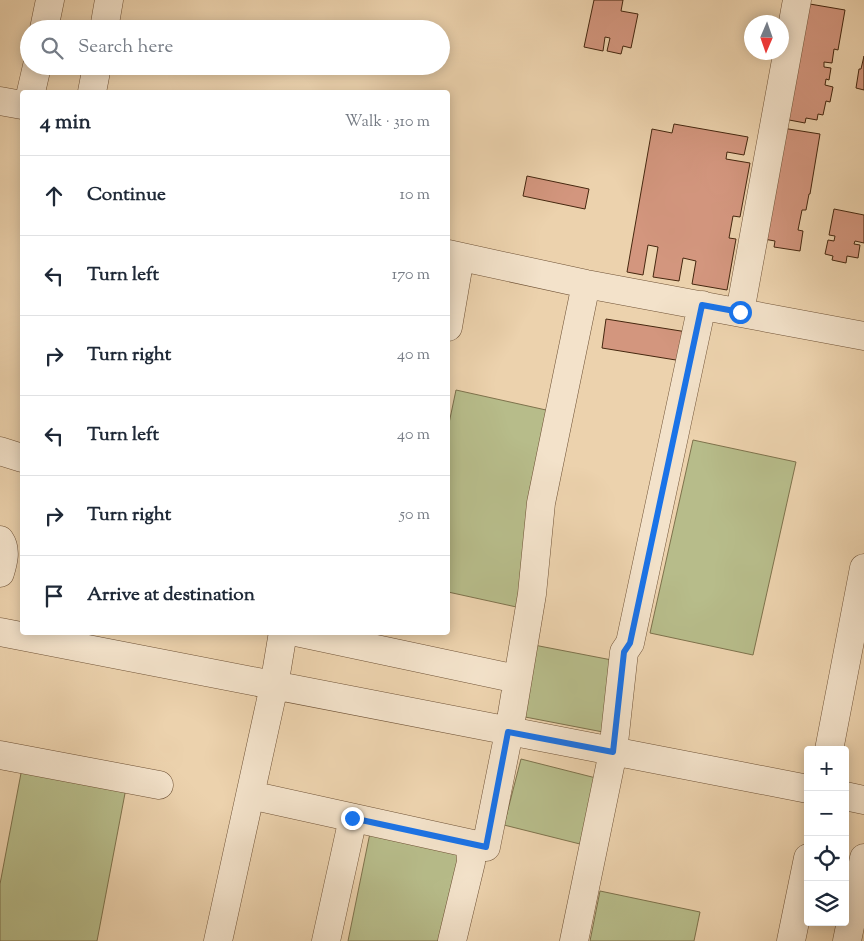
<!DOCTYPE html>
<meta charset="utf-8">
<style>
:root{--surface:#fff;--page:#f6f6f7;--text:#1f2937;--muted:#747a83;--line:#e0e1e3}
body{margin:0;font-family:"Sorts Mill Goudy",serif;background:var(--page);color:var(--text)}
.controls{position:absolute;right:15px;bottom:15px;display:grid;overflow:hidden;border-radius:5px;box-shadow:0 2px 12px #0003}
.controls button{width:45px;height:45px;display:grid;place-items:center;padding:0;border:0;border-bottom:1px solid var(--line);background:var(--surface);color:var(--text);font:25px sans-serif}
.compass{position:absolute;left:744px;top:15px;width:45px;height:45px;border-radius:50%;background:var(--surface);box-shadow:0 2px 12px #0003;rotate:182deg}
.stop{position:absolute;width:15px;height:15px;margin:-11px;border:4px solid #1a73e8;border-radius:50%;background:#fff}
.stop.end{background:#1a73e8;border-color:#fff;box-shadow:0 1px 5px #0008}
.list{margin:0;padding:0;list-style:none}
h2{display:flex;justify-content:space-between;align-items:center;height:65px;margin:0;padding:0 20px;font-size:21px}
h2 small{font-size:16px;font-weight:400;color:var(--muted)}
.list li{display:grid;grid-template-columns:32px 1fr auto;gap:15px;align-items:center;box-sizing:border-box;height:80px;padding:0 20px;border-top:1px solid var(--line)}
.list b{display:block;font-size:19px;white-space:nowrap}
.list em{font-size:16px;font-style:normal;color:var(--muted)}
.icon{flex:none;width:28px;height:28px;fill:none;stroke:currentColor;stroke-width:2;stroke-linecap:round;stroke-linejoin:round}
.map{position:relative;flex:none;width:864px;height:941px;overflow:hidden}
.search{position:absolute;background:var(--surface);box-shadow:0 2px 12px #0003;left:20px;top:20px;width:430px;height:55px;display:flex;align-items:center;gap:12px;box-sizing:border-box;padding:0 18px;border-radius:28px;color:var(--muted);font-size:19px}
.panel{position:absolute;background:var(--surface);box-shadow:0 2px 12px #0003;left:20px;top:90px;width:430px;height:545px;border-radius:5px}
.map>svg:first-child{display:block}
</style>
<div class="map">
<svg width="864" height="941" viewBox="0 0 864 941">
<rect width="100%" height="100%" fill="#ecd2ad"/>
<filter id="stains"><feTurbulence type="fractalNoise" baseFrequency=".004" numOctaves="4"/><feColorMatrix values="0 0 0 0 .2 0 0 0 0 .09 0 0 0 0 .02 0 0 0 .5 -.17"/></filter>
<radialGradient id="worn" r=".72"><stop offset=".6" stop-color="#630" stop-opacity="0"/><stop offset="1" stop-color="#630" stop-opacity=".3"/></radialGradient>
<path fill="#b7bc8a" stroke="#7e724c" d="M456,390L564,414L521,608L448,592V428Z
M693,440L796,462L753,655L650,633Z
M534,645L617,661L603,732L520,716Z
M521,759L596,778L580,844L504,825Z
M22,768L126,788L97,941H0V884Z
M370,833L471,853L453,941H348Z
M600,891L700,912L694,941H590Z"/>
<path fill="#d3967e" stroke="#45270f" d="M594,0H623L621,11L638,14L631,48L623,46L621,54L607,51L610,38L605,37L603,51L584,47Z
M804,3L845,10L838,50L834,49L832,63L824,62V67L831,68L829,80L826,79L825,85L833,87L830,102L826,101L823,115L818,114L817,120L806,118L805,123L784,119Z
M864,56V90L856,88L859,69H861Z
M674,124L748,137L744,155L727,152L726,159L750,163L740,217L733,216L729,238L736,239L727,290L692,284L696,261L683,258L679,281L653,277L658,247L648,245L643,275L627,272L652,129L672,133Z
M776,127L820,134L810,194H809L806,210H802L798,230L803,231L800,251L774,247L775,241L758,238Z
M527,176L589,189L585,209L523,196Z
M834,209L864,215V243L855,241L854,244L860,245L858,258L847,256L846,263L832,260L833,256L825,254L828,240L834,241L835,236L829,235Z
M606,319L687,332L682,361L602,348Z"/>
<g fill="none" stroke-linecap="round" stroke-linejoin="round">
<defs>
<path id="minor" d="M44,29L50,0
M104,29L109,0
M31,92L37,66
M92,92L97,66
M0,101L22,105
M448,254L586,284L864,336
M740,312L797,0
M448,327L460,257
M0,451L22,458
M0,540C7,550 3,563 0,573
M0,632L808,789
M296,632L517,679
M829,750L864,568
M0,755L159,785
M250,795L486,847L509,732L532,594L541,503L586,284
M845,796L864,800
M218,941L274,686L283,632
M326,941L353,818
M452,941L471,862L470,844
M574,941L613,752L624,652L630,643L702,305
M791,941L808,858
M847,941L864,858"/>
</defs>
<use href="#minor" stroke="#6f5236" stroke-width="29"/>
<use href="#minor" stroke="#f3e2ca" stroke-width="28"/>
</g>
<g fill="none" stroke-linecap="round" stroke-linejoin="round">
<path stroke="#1a73e8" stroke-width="6" d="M352,818L486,847L508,732L613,752L624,652L630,643L702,305L740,312"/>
</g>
<rect width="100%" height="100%" filter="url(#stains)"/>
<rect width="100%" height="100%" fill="url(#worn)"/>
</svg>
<div class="controls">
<button>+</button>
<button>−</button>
<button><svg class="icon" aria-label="locate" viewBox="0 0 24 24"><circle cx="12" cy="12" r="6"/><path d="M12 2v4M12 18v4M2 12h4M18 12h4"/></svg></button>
<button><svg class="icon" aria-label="layers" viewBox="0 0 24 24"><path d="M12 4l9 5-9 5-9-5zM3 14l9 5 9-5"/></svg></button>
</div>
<svg class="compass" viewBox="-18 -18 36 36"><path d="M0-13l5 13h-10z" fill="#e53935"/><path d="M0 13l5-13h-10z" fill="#747a83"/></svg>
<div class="stop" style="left:740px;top:312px"></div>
<div class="stop end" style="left:352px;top:818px"></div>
<div class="search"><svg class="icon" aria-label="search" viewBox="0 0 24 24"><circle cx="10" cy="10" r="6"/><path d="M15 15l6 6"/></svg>Search here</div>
<section class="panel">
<h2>4 min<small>Walk · 310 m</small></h2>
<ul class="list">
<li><svg class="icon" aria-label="ahead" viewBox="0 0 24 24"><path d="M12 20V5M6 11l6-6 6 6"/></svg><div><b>Continue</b></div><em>10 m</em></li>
<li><svg class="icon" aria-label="left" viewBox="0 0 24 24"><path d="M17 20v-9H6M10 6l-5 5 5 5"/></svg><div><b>Turn left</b></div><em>170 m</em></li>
<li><svg class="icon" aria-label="right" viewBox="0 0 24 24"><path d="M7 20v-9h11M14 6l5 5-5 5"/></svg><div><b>Turn right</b></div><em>40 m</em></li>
<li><svg class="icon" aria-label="left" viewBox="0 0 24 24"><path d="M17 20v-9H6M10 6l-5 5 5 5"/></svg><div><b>Turn left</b></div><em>40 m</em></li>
<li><svg class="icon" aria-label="right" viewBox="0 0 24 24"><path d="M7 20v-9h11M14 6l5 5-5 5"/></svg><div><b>Turn right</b></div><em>50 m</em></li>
<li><svg class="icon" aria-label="arrive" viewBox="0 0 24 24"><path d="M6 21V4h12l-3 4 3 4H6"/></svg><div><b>Arrive at destination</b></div></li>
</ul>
</section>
</div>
